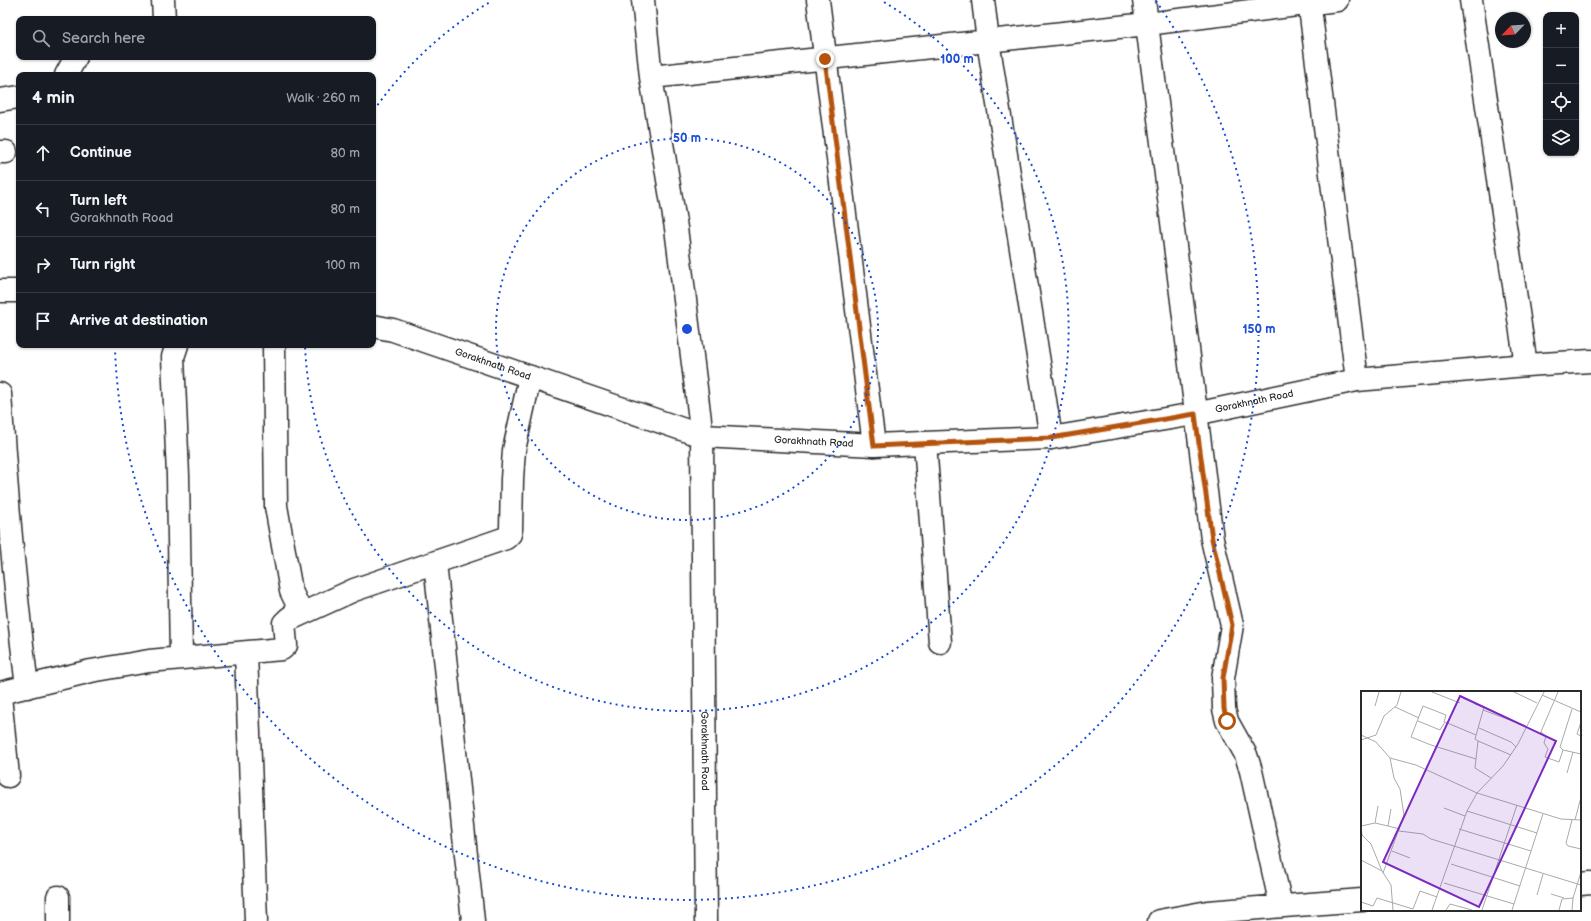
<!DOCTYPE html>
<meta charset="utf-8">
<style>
:root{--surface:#171b24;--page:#242831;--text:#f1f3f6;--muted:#9ea1a6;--line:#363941}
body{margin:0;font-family:"Balsamiq Sans",sans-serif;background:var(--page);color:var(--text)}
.controls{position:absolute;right:12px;top:12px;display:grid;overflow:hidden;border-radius:8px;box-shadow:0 1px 3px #0004}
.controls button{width:36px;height:36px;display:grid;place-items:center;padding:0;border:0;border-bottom:1px solid var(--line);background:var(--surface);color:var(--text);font:20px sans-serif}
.compass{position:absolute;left:1495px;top:12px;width:36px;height:36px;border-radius:50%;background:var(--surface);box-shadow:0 1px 3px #0004;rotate:245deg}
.stop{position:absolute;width:12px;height:12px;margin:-9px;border:3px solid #b45309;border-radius:50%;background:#fff}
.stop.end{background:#b45309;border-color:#fff;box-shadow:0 1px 4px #0008}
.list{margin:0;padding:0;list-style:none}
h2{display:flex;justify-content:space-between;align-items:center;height:52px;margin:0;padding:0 16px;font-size:17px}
h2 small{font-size:13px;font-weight:400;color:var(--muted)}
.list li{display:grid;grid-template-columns:26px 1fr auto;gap:12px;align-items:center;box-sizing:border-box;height:56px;padding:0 16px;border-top:1px solid var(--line)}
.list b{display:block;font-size:15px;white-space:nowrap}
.list p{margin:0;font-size:13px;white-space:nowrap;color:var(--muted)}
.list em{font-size:13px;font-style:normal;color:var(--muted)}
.icon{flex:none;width:22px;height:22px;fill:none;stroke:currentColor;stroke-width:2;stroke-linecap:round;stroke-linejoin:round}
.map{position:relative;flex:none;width:1591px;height:921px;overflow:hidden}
.search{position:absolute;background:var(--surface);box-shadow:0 1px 3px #0004;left:16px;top:16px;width:360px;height:44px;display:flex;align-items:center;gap:10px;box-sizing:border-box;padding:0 14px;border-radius:8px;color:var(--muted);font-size:15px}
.panel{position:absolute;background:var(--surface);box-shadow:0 1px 3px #0004;left:16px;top:72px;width:360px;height:276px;border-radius:8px}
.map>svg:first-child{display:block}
</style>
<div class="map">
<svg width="1591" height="921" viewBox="0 0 1591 921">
<rect width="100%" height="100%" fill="#fff"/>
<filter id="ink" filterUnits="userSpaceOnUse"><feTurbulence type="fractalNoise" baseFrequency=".025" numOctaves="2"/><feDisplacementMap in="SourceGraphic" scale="8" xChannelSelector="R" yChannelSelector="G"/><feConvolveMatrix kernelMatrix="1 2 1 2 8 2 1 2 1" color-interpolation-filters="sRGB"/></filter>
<g filter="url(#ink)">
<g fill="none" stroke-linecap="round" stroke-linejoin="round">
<defs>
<path id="minor" d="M163,0L164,19
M643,0L651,77L676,228L702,436
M818,0L874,445
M983,0L988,41L1051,438
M1144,0L1212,539L1232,625L1223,678L1224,709L1227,721L1246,755L1251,771L1281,906
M1309,0L1357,380
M1471,0L1526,365
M66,75L76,57
M651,77L1147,24L1337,0
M0,100L19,97
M0,152H6
M177,345L173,357L178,476L181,658
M274,345L276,506L291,591L300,610L288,619
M0,394C6,492 15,589 27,687
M925,443L940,642
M435,563L473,921
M246,653L256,921
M0,693L91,671L149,661L282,649L286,645L284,623L286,621L354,590L506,538L510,534L511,529L512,479L514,450L530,377
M0,696L8,776
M1580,884L1591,883
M58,921V897
M1159,921L1208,912L1362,900"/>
<g id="tertiary">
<path id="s1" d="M702,436L706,921"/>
</g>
<g id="secondary">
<path d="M0,291H19"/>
<path id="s2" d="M373,326L393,330L702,436L874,445L1051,438L1195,414L1357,380L1526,365L1591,361"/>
</g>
</defs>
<use href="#minor" stroke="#2b2b2b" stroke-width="25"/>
<use href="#tertiary" stroke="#2b2b2b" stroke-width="25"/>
<use href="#secondary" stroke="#2b2b2b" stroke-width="25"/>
<use href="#minor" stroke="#fff" stroke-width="22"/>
<use href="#tertiary" stroke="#fff" stroke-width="22"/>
<use href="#secondary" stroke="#fff" stroke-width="22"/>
</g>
</g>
<g fill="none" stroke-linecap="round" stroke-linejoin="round" filter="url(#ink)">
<path stroke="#b45309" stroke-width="5" d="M825,59L874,446L1051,438L1195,414L1212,539L1232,625L1223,678L1224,709L1227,721"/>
</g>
<g fill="none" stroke="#1d4ed8" stroke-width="2" stroke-dasharray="2 4">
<circle cx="687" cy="329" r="191"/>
<path d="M374 110A382 382 0 0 1 490 2M884 2A382 382 0 1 1 305 346"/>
<path d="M1156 1A572 572 0 1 1 115 349"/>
</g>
<g text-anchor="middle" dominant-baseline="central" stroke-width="4" stroke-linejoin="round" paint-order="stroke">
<g font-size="10" fill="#2b2b2b" stroke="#fff">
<text stroke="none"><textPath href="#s2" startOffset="126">Gorakhnath Road</textPath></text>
<text stroke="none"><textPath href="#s2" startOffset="903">Gorakhnath Road</textPath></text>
<text stroke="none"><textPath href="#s2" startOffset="459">Gorakhnath Road</textPath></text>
<text stroke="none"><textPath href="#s1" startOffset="315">Gorakhnath Road</textPath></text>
</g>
</g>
<g transform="translate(1361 691)">
<rect width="220" height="220" fill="#fff"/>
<path fill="none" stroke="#aaa" stroke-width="1" d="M71,1L99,12M153,1L176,12M181,4L220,21M114,13L123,16L114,48L117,50L114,77L130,87M14,15L18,1M34,16L58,27M122,19L165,35M57,30L79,39L84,31L115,44M220,31L216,43L220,45M118,37L150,51L155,56M180,41L185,45L183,52L187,58L184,66L198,71L202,59L220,63M179,43L197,1M0,44L15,51L29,67L55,74L116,102L200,128L220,129M0,49L15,44L23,25L36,14L40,1M117,50L150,64M70,54L50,46L62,15L85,24L83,31M70,54L115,68M202,59L199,56L211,18M206,82L212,61M83,117L104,125M106,120L176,142M211,129L205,152L207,155L220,158M214,129L220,106M14,132L27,135L30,118M0,135L14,132L17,115M27,135L39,138M0,136L1,144L10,153L21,180M98,138L170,160M38,140L62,143L70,148L220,194M31,160L49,167M0,169L21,180L30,194L32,219M90,173L159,195M22,182L43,124L39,98L33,87L29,67M83,192L153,213M190,203L203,207M176,204L182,183M0,211L12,215L16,207L52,218L59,200L76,206M71,219L106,120L116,102L142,75L157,53L183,1M85,219L89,213L111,219M121,219L156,114M151,219L182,123M198,219L201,208L212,207L220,181M211,219L212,207"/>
<path fill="#7b2cbf" fill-opacity="0.15" stroke="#7b2cbf" stroke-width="2" d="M99,5L195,50L118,216L22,171Z"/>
<rect width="220" height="220" fill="none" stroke="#2b2b2b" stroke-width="2"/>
</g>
<circle cx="687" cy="329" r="6" fill="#1d4ed8" stroke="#fff" stroke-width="2"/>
<g font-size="12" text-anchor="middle" font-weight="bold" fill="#1d4ed8" stroke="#fff" stroke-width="4" stroke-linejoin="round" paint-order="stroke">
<text x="957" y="63">100 m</text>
<text x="687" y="142">50 m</text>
<text x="1259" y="333">150 m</text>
</g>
</svg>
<div class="controls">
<button>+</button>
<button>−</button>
<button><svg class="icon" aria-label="locate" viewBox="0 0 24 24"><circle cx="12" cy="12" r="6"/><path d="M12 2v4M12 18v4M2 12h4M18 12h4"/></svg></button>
<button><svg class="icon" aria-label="layers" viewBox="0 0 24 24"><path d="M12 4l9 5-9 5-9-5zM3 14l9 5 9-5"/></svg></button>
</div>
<svg class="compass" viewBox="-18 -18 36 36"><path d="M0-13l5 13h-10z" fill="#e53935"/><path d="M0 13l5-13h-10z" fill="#9ea1a6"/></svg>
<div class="stop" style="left:1227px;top:721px"></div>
<div class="stop end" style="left:825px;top:59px"></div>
<div class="search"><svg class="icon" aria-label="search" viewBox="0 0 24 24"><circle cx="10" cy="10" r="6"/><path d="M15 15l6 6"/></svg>Search here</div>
<section class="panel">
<h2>4 min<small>Walk · 260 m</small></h2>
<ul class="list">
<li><svg class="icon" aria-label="ahead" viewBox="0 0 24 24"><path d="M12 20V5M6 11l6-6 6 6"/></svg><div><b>Continue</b></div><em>80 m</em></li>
<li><svg class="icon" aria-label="left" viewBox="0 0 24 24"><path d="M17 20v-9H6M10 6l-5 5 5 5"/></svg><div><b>Turn left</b><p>Gorakhnath Road</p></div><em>80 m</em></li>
<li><svg class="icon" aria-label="right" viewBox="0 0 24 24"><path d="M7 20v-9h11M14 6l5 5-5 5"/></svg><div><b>Turn right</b></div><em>100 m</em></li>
<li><svg class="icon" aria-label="arrive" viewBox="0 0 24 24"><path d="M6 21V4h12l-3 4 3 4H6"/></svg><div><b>Arrive at destination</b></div></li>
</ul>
</section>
</div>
